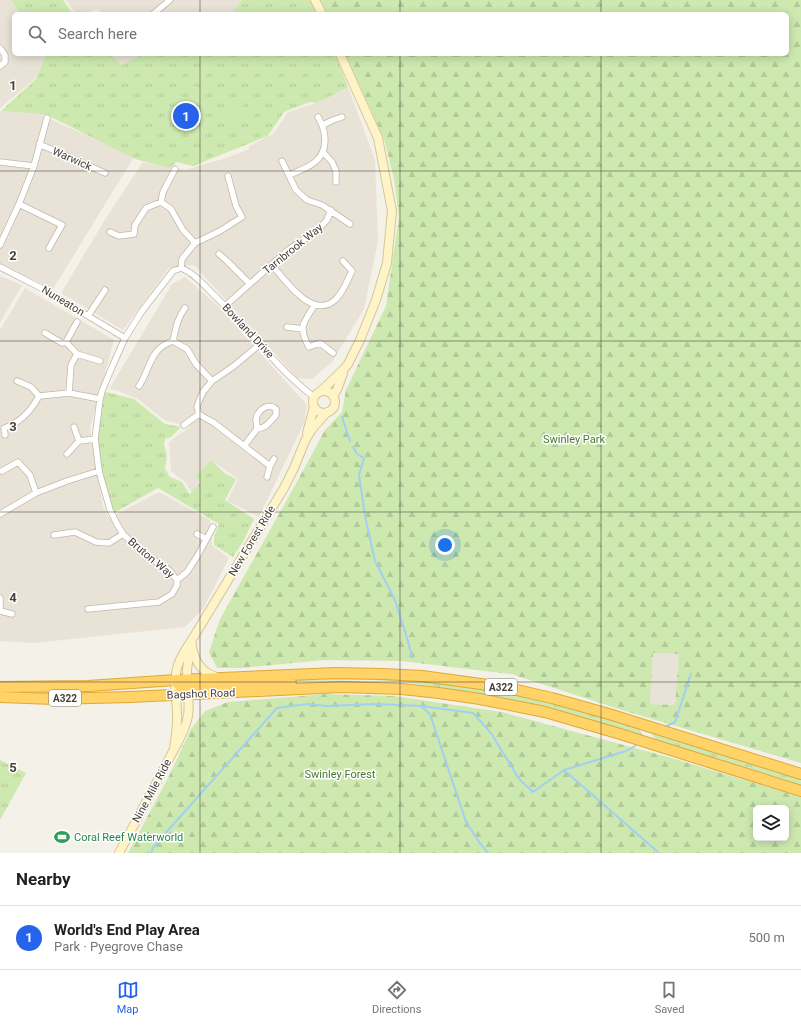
<!DOCTYPE html>
<meta charset="utf-8">
<style>
:root{--surface:#fff;--page:#f6f6f6;--text:#202124;--muted:#757577;--line:#e0e0e0;--accent:#2563eb}
body{margin:0;font-family:Roboto,sans-serif;background:var(--page);color:var(--text)}
.controls{position:absolute;right:12px;bottom:12px;display:grid;overflow:hidden;border-radius:6px;box-shadow:0 2px 10px #0003}
.controls button{width:36px;height:36px;display:grid;place-items:center;padding:0;border:0;border-bottom:1px solid var(--line);background:var(--surface);color:var(--text);font:20px sans-serif}
.you{position:absolute;left:445px;top:545px;width:14px;height:14px;margin:-10px;border:3px solid #fff;border-radius:50%;background:#1a73e8;box-shadow:0 0 0 6px #1a73e833}
.badge{display:grid;place-items:center;width:26px;height:26px;border-radius:50%;background:var(--accent);color:#fff;font-size:13px;font-weight:700}
.pin{position:absolute;translate:-50% -50%;border:2px solid #fff;box-shadow:0 1px 4px #0006}
.list{margin:0;padding:0;list-style:none}
h2{display:flex;justify-content:space-between;align-items:center;height:52px;margin:0;padding:0 16px;font-size:17px}
h2 small{font-size:13px;font-weight:400;color:var(--muted)}
.list li{display:grid;grid-template-columns:26px 1fr auto;gap:12px;align-items:center;box-sizing:border-box;height:64px;padding:0 16px;border-top:1px solid var(--line)}
.list b{display:block;font-size:15px;white-space:nowrap}
.list p{margin:0;font-size:13px;white-space:nowrap;color:var(--muted)}
.list em{font-size:13px;font-style:normal;color:var(--muted)}
.icon{flex:none;width:22px;height:22px;fill:none;stroke:currentColor;stroke-width:2;stroke-linecap:round;stroke-linejoin:round}
.map{position:relative;flex:none;width:801px;height:853px;overflow:hidden}
.search{position:absolute;background:var(--surface);box-shadow:0 2px 10px #0003;left:12px;right:12px;top:12px;height:44px;display:flex;align-items:center;gap:10px;box-sizing:border-box;padding:0 14px;border-radius:6px;color:var(--muted);font-size:15px}
.sheet{height:116px;background:var(--surface)}
nav{display:flex;justify-content:space-around;align-items:center;box-sizing:border-box;height:56px;border-top:1px solid var(--line);background:var(--surface);font-size:11px;color:var(--muted)}
nav a{display:grid;justify-items:center;gap:2px}
nav .on{color:var(--accent)}
.map>svg:first-child{display:block}
</style>
<div class="map">
<svg width="801" height="853" viewBox="0 0 801 853">
<defs>
<pattern id="grass-tufts" width="24" height="20" patternUnits="userSpaceOnUse"><rect width="24" height="20" fill="#cde9b0"/><path d="M3 7l-1-3M5 7V3M7 7l1-3M15 17l-1-3M17 17v-4M19 17l1-3" fill="none" stroke="#b2c998"/></pattern>
<pattern id="forest-firs" width="22" height="20" patternUnits="userSpaceOnUse"><rect width="22" height="20" fill="#cde9b0"/><path d="M5 1l3.5 6h-7zM16 11l3.5 6h-7z" fill="#b2c998"/></pattern>
</defs>
<rect width="100%" height="100%" fill="#f4f1e8"/>
<path fill="#e8e3d6" d="M0,0H11L21,14H14V54H46L36,78L0,108Z
M66,0H242L231,14H102L98,9L81,14H76Z
M110,54H142L122,65Z
M348,87L375,160L378,241L364,309L332,362L312,379L297,378L194,265L169,268L123,330L61,293L106,218L143,162L185,170L226,158L249,149V146L273,134L285,117L286,113L303,107L316,103V98Z
M1,111L39,114L134,157L53,289L0,264V112Z
M0,276L22,285L0,323Z
M185,277L216,304L307,405L304,423L259,517L227,501L238,479L211,460L195,476L201,482L192,493L185,482L171,471L169,442L190,427L164,420L138,399L110,388L172,284Z
M25,288L114,340L90,428L103,506L109,518L159,492L210,520L212,545L229,558L203,609L185,627L34,643L0,641V330Z
M653,653L679,654L675,705L650,704Z"/>
<path fill="url(#grass-tufts)" d="M11,0H63L73,14H21Z
M242,0H314L319,14H231Z
M46,54H110L122,65L142,54H335L348,87L316,103L310,102L284,112L268,136L193,166L177,162L169,168L135,159L47,115L39,114L1,111L36,79Z
M102,391L134,399L165,424L181,427L171,437L165,439L164,444L167,456L165,469L170,477L182,482L188,492L190,494L201,482L195,476L211,460L226,474L236,479L225,500L254,519L243,542L233,557L214,545V536L219,524L158,488L112,514L110,510L95,439Z
M323,678C357,679 392,678 426,682C461,685 497,691 531,698C567,706 603,717 639,728L644,738L500,700L445,688L405,682L370,680L287,681L286,679Z
M649,731L801,779V788L658,742Z
M0,760L26,773L0,820Z"/>
<path fill="url(#forest-firs)" fill-rule="evenodd" d="M321,0H801V763L625,711L511,674L401,661L324,660L241,668H217L209,652L220,619L293,489L325,430L342,412L346,390L386,306L399,216L394,179L384,139L345,54H787V14H327ZM653,653L679,654L675,705L650,704Z
M326,694L394,696L502,712L668,757L801,797V853H128L169,776L191,729L205,711L228,702ZM756,808H786V838H756Z"/>
<path fill="#cde9b0" d="M233,100L244,102L236,131L225,128Z"/>
<g fill="none" stroke-linecap="round" stroke-linejoin="round">
<path stroke="#a3cff2" stroke-width="2" d="M342,417L350,441
M353,447L357,454L364,458L359,475L365,516L375,561L395,600L408,641L412,658
M422,707L430,714L466,822L479,842L488,853
M667,726L675,722L691,674
M564,770L626,751L635,746
M151,853L154,846L277,708L308,704L326,706L376,704L421,706L473,713L491,733L519,779L533,792L564,770L659,853"/>
<defs>
<path id="street" d="M153,14L170,0
M0,48L5,55V62L0,66
M323,125L333,120L342,117
M39,144L105,173
M323,152L332,162L336,171V182
M282,161L296,190L307,200L322,205L350,224
M0,162L34,166
M289,175C306,168 324,163 325,141C325,131 323,125 318,117
M161,202L163,192L175,169
M19,204L62,225L49,248
M110,232L119,236L134,234L135,225L146,208L161,202L171,209L183,230L195,243
M0,245L19,204L34,166L47,118
M219,254L227,261L250,284
M272,265C285,280 312,320 335,300C343,293 347,281 352,271L343,261
M0,267L43,289L125,338
M181,268C194,273 205,286 214,295C248,328 276,368 314,397
M181,268L182,259L195,243L220,231L242,217L236,206L228,176
M315,305C303,322 298,328 309,347L320,343L333,353
M225,306L288,250L317,231L327,220L331,210
M88,316L105,290
M287,327L303,329
M45,333L62,343L66,342L77,354L71,365L69,393
M173,341C176,328 177,319 185,308
M66,342L77,322
M77,354L100,361
M17,381L31,387L39,396
M139,386C151,368 149,349 173,341L187,349L196,364L212,381
M39,396L69,393L100,399
M199,414L197,407L199,401L203,392L212,381L234,366L260,344
M199,414L205,418L213,422L270,466
M184,425L199,414
M74,427L79,441
M5,435L4,428C20,423 31,411 39,396
M244,446L257,429C266,428 270,422 276,415V409C268,402 258,410 256,419C256,422 257,426 257,429
M67,454L79,441L95,439
M2,471L18,462L30,475L36,493
M267,477L270,466L274,459
M0,514L36,493L67,481L99,471
M197,534L206,539
M54,535L75,532L96,542L109,543L123,534
M177,580L187,572L198,555L213,527
M88,609L159,602L172,594L177,585V580L169,570L143,553L123,534L117,524L110,510L99,471L95,439L100,399L102,391L112,367L125,338L142,311L173,271L181,268
M0,610V598
M0,611L12,614"/>
<path id="secondary" d="M315,0L322,14
M321,391L343,370L348,364L360,340L376,300L387,263L392,211L378,138L340,54
M313 402a11 11 0 1 1 22 0a11 11 0 1 1-22 0Z
M333,396L337,390L343,373
M307,433L314,407
M192,647C195,661 201,673 217,677
M174,749C175,740 177,731 177,721C178,704 172,682 178,665C181,656 187,647 193,638L284,488L294,468L305,441L312,429L327,412
M119,853L168,761C175,746 185,733 188,716C190,701 187,685 187,670C188,661 189,653 192,645"/>
<path id="highway" d="M176,682L180,686L188,687L268,683H291
M0,687L88,686L176,680L336,673L383,674L422,676L503,687L552,698L609,714L801,774
M0,697L54,699L130,697L341,687L402,689L439,693L480,699L545,712L617,733L801,791"/>
</defs>
<use href="#street" stroke="#c0b9aa" stroke-width="7"/>
<use href="#secondary" stroke="#d5c697" stroke-width="10"/>
<use href="#highway" stroke="#e0a836" stroke-width="12"/>
<use href="#street" stroke="#fff" stroke-width="5.5"/>
<use href="#secondary" stroke="#fff4c7" stroke-width="8"/>
<use href="#highway" stroke="#ffd368" stroke-width="10"/>
</g>
<path fill="none" stroke="#484236" stroke-width="1" stroke-opacity="0.55" d="M200,0V14M400,0V14M601,0V14M200,54V853M400,54V853M601,54V853M0,171H801M0,341H801M0,512H801M0,682H801"/>
<defs>
<symbol id="stadium-bare" viewBox="-9 -9 18 18"><path d="M0-5a6.5 5 0 1 0 0 10a6.5 5 0 1 0 0-10ZM-3.5-1.8h7v3.6h-7Z" fill="#2e9e5b" stroke="#fff" stroke-width="2.5" paint-order="stroke"/></symbol>
</defs>
<g fill-rule="evenodd">
<use href="#stadium-bare" x="51" y="826" width="22" height="22"/>
</g>
<g text-anchor="middle" dominant-baseline="central" stroke-width="3" stroke-linejoin="round" paint-order="stroke">
<g fill="#fff" stroke="#7f7b72" stroke-width="1">
<rect x="485" y="679" width="32" height="16" rx="3"/>
<rect x="49" y="690" width="32" height="16" rx="3"/>
</g>
<g font-size="10" font-weight="bold" fill="#484236">
<text x="501" y="687">A322</text>
<text x="65" y="698">A322</text>
</g>
<g font-size="11" fill="#484236" stroke="#fff">
<text transform="translate(72 159) rotate(24)">Warwick</text>
<text transform="translate(293 249) rotate(-39)">Tarnbrook Way</text>
<text transform="translate(63 301) rotate(31)">Nuneaton</text>
<text transform="translate(248 331) rotate(47)">Bowland Drive</text>
<text transform="translate(252 541) rotate(-59)">New Forest Ride</text>
<text transform="translate(151 558) rotate(40)">Bruton Way</text>
<text transform="translate(201 694) rotate(-2)">Bagshot Road</text>
<text transform="translate(152 791) rotate(-62)">Nine Mile Ride</text>
</g>
<g font-size="11" fill="#447b28" stroke="#fff">
<text x="574" y="439">Swinley Park</text>
<text x="340" y="774">Swinley Forest</text>
</g>
<g font-size="11" fill="#27864d" stroke="#fff" text-anchor="start">
<text x="74" y="837">Coral Reef Waterworld</text>
</g>
</g>
<g font-size="13" text-anchor="middle" font-weight="bold" fill="#484236" stroke="#fff" stroke-width="3" stroke-linejoin="round" paint-order="stroke">
<text x="13" y="90">1</text>
<text x="13" y="260">2</text>
<text x="13" y="431">3</text>
<text x="13" y="602">4</text>
<text x="13" y="772">5</text>
</g>
</svg>
<div class="controls">
<button><svg class="icon" aria-label="layers" viewBox="0 0 24 24"><path d="M12 4l9 5-9 5-9-5zM3 14l9 5 9-5"/></svg></button>
</div>
<div class="you"></div>
<div class="pin badge" style="left:186px;top:116px">1</div>
<div class="search"><svg class="icon" aria-label="search" viewBox="0 0 24 24"><circle cx="10" cy="10" r="6"/><path d="M15 15l6 6"/></svg>Search here</div>
</div>
<section class="sheet">
<h2>Nearby<small></small></h2>
<ul class="list">
<li><span class="badge">1</span><div><b>World's End Play Area</b><p>Park · Pyegrove Chase</p></div><em>500 m</em></li>
</ul>
</section>
<nav>
<a class="on"><svg class="icon" aria-label="map" viewBox="0 0 24 24"><path d="M3 6l6-2 6 2 6-2v14l-6 2-6-2-6 2zM9 4v14M15 6v14"/></svg>Map</a>
<a><svg class="icon" aria-label="directions" viewBox="0 0 24 24"><path d="M12 3l9 9-9 9-9-9zM9 14v-3h6M13 9l2 2-2 2"/></svg>Directions</a>
<a><svg class="icon" aria-label="saved" viewBox="0 0 24 24"><path d="M7 4h10v16l-5-4-5 4z"/></svg>Saved</a>
</nav>
